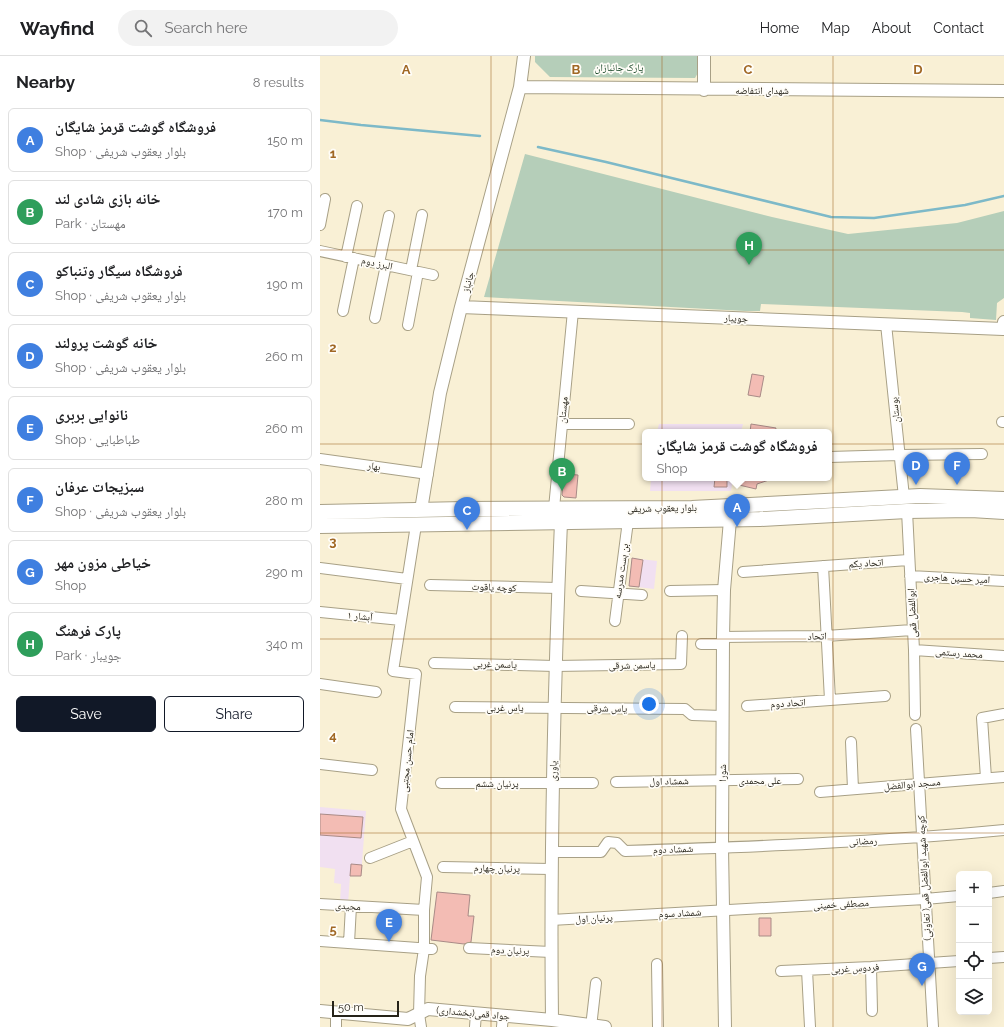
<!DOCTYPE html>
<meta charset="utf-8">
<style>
:root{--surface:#fff;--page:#f2f2f2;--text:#202124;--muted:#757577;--line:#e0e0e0;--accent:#111827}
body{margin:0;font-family:Raleway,"Noto Naskh Arabic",sans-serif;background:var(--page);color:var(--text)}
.controls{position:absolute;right:12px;bottom:12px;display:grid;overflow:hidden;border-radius:6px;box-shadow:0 4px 16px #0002}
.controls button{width:36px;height:36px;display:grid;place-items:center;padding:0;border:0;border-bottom:1px solid var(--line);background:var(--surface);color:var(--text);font:20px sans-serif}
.scale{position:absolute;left:12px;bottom:10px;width:67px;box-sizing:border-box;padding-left:4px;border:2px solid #262319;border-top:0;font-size:11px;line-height:14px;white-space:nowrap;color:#262319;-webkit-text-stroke:3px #fffdf8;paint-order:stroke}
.you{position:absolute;left:329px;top:648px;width:14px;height:14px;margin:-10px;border:3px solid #fff;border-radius:50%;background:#1a73e8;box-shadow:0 0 0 6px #1a73e833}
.badge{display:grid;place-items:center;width:26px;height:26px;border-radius:50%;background:var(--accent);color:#fff;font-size:13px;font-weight:700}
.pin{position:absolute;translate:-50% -33px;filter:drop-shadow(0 1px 2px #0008)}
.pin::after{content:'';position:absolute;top:21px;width:14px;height:12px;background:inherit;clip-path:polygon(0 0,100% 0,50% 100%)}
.popup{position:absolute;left:322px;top:373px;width:190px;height:52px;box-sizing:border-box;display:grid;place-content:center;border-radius:6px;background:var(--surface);filter:drop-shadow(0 1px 3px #0005);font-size:13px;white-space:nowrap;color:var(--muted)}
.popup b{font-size:15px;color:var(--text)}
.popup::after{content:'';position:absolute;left:50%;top:100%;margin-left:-8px;border:8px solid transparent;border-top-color:var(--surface)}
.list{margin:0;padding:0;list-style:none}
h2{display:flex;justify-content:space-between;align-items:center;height:52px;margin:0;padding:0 16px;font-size:17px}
h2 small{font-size:13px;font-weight:400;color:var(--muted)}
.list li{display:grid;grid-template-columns:26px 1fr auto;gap:12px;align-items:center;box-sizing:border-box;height:64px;margin:0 8px 8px;padding:0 8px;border:1px solid var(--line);border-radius:6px}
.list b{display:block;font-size:15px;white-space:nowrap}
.list p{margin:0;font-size:13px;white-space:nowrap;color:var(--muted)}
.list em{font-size:13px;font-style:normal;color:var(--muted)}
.actions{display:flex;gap:8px;padding:12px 16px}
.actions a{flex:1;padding:9px 0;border:1px solid var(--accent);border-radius:6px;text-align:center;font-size:14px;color:var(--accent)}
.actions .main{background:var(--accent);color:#fff}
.icon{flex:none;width:22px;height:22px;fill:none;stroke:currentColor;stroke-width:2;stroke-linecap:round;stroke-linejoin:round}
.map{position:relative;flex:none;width:684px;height:971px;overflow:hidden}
header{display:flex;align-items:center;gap:24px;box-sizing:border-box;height:56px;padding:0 20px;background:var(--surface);border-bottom:1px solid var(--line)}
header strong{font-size:19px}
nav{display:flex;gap:22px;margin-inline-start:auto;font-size:14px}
.search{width:280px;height:36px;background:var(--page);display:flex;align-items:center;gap:10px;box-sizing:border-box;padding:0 14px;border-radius:22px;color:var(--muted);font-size:15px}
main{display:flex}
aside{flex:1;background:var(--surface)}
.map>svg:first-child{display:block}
</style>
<header>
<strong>Wayfind</strong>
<div class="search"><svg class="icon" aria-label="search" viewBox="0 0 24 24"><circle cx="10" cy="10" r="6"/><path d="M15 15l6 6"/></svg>Search here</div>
<nav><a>Home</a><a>Map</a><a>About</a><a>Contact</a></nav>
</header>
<main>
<aside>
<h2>Nearby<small>8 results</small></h2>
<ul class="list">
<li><span class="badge" style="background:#3f7fe0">A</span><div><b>فروشگاه گوشت قرمز شایگان</b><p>Shop · بلوار یعقوب شریفی</p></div><em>150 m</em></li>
<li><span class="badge" style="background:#2e9e5b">B</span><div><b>خانه بازی شادی لند</b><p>Park · مهستان</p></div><em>170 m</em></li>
<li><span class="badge" style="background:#3f7fe0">C</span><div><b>فروشگاه سیگار وتنباکو</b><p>Shop · بلوار یعقوب شریفی</p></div><em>190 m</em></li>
<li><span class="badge" style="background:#3f7fe0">D</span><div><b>خانه گوشت پرولند</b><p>Shop · بلوار یعقوب شریفی</p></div><em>260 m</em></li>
<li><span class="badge" style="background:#3f7fe0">E</span><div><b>نانوایی بربری</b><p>Shop · طباطبایی</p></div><em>260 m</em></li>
<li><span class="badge" style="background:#3f7fe0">F</span><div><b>سبزیجات عرفان</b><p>Shop · بلوار یعقوب شریفی</p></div><em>280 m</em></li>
<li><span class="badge" style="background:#3f7fe0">G</span><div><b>خیاطی مزون مهر</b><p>Shop</p></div><em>290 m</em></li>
<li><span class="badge" style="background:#2e9e5b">H</span><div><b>پارک فرهنگ</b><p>Park · جویبار</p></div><em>340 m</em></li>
</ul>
<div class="actions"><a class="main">Save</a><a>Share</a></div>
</aside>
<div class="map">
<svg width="684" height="971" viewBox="0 0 684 971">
<rect width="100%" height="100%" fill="#f9f0d5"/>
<path fill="#f1e0f1" d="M339,368H423L421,376H337Z
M331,422H413L411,435H330Z
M312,502L337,505L334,533L309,530Z
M0,751L46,755L41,820H30L28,848L20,847L21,828L14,827L15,813L0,811Z"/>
<path fill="#b5ceb9" d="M215,0H379V15L375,22L230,21L215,6Z
M205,98L452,161L528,178L637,167L684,155V242L677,247L676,264L650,262V257L642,256L441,248L440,255H425L164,241Z"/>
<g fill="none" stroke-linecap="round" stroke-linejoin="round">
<path stroke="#7db9c8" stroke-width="2.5" d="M0,64L41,69L160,80
M218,91L286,106L511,161L554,162L645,149L684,140"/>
</g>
<path fill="#f3bcb4" stroke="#a98b87" d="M432,318L444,320L440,341L428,339Z
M431,368L456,372L455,376H430Z
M244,418L258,419L256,442L244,441L242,439Z
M395,422H407V431H394Z
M421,422H452V423L437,428L436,433L419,429Z
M312,502L323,504L319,531L309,530Z
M0,758L43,761L41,782L0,779Z
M31,808L42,809L41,820H30Z
M117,836L150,839L148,860H154L151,886L144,888L111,884Z
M439,862H451V880H439Z"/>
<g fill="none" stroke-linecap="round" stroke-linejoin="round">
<defs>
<path id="minor" d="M0,169L5,143
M0,195L113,219
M26,201L37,150
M59,207L69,160
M91,214L102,159
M23,255L34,202
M55,262L66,209
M566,268L584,441
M88,269L98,216
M682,366H684
M242,368H309
M509,401L580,399L662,398
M0,403L108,418
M234,452L253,255
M587,455L594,594L595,659
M96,469L73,615L96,618L81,753L107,821L104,854V893L100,920L99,958L101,971
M503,510L510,644
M0,512L87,523
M423,516L588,504
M590,520L684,525
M110,529L238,532
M261,535L322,539
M350,535L404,534
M0,556L81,564
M295,565L308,465
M403,581L506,580L592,574
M381,588H403
M594,594L684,600
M114,607L235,610L361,608L362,580
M0,628L56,636
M427,650L565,640
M135,651L365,653L372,659L402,660
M596,673L613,971
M531,686L533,733
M0,708L52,714
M666,722L662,662L684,658
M296,726L478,723
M121,727H273
M500,736L684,721
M231,796H281L288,786L297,787L305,795C431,791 558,786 684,774
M50,802L93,785
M123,811L231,813
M669,837L684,835
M0,848L104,854
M231,864L605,843L639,840
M0,885L112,893
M29,887L31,850
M149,892L231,896
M669,902L684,901
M337,908L338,971
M551,911L552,955
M487,914L490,971
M461,915L551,911L639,905
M16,957V971
M155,971L156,957
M182,971L183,959
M271,971L276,927"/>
<path id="tertiary" d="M200,31L684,35
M384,34V0
M141,251L683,273L684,266
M101,454L120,337L141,251L200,31L204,0
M0,955L88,963L108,953L232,964L285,971
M232,964C230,798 234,632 241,466
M405,971L402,792L403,581L404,534L410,464"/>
<path id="secondary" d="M0,456L144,453L372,452L600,440L684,443
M0,470L440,463L587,455L651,454L684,456"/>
</defs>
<use href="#minor" stroke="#a8a086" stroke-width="12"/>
<use href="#tertiary" stroke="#a8a086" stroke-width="14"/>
<use href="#secondary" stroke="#a8a086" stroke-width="16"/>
<use href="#minor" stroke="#fff" stroke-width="10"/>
<use href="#tertiary" stroke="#fff" stroke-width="12"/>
<use href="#secondary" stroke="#fff" stroke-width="14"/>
</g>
<path fill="none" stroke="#a16825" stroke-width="1" stroke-opacity="0.55" d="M171,0V971M342,0V971M513,0V971M0,194H684M0,388H684M0,583H684M0,777H684"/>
<g text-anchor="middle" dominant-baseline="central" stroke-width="3.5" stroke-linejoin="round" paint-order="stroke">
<g font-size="10" fill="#124221" stroke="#fffdf8">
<text x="299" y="11">پارک جانبازان</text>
</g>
<g font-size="10" fill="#262319" stroke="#fffdf8">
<text x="442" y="34">شهدای انتفاضه</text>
<text transform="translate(57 207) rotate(12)">البرز دوم</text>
<text transform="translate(148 226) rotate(-75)">جانباز</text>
<text transform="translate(416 262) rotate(2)">جویبار</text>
<text transform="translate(243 354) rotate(-85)">مهستان</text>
<text transform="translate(575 354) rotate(-96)">بوستان</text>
<text transform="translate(54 410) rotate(8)">بهار</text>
<text transform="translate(342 452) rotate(-1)">بلوار یعقوب شریفی</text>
<text transform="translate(546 507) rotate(-4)">اتحاد یکم</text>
<text transform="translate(301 515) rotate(-82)">بن بست مدرسه</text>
<text transform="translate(637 522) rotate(3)">امیر حسین هاجری</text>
<text transform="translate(174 531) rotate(2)">کوچه یاقوت</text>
<text transform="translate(592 557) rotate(-93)">ابوالفضل قمی</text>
<text transform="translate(40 560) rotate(6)">آبشار ۱</text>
<text transform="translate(497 580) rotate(-1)">اتحاد</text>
<text transform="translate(639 597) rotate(4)">محمد رستمی</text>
<text transform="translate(175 608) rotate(1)">یاسمن غربی</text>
<text transform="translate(312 609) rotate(-1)">یاسمن شرقی</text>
<text transform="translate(468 647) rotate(-4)">اتحاد دوم</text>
<text x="185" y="651">یاس غربی</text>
<text transform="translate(287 652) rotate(1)">یاس شرقی</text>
<text transform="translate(87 705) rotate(-84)">امام حسن مجتبی</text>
<text transform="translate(233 715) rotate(-89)">یاوری</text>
<text transform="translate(402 717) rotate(-90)">شورا</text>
<text x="440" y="724">علی محمدی</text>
<text transform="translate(349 725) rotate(-1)">شمشاد اول</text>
<text x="177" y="727">پرنیان ششم</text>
<text transform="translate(592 728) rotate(-5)">مسجد ابوالفضل</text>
<text transform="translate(543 785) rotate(-3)">رمضانی</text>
<text transform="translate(353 793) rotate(-2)">شمشاد دوم</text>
<text transform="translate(177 812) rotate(1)">پرنیان چهارم</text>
<text transform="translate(604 822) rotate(-93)">کوچه شهید ابوالفضل قمی( تعاونی)</text>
<text transform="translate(521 848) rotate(-3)">مصطفی خمینی</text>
<text transform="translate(28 850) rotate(4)">مجیدی</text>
<text transform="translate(360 857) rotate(-3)">شمشاد سوم</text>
<text transform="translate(274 862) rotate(-3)">پرنیان اول</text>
<text transform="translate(190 894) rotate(2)">پرنیان دوم</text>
<text transform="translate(535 912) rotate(-3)">فردوس غربی</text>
<text transform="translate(153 957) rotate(5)">جواد قمی(بخشداری)</text>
</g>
</g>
<g font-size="13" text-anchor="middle" font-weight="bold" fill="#a16825" stroke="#fffdf8" stroke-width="3.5" stroke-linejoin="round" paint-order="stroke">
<text x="86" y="18">A</text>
<text x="256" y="18">B</text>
<text x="428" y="18">C</text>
<text x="598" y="18">D</text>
<text x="13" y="102">1</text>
<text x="13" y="296">2</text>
<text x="13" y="490">3</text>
<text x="13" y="684">4</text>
<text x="13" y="878">5</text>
</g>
</svg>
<div class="controls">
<button>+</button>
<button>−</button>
<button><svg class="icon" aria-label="locate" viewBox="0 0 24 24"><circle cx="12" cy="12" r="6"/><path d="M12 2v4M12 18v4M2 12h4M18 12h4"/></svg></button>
<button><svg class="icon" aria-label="layers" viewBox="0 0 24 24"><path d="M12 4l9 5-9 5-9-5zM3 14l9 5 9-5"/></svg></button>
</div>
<div class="scale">50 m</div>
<div class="you"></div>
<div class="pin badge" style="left:417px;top:471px;background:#3f7fe0">A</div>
<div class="popup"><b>فروشگاه گوشت قرمز شایگان</b>Shop</div>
<div class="pin badge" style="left:242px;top:435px;background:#2e9e5b">B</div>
<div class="pin badge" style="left:147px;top:474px;background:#3f7fe0">C</div>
<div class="pin badge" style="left:596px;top:429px;background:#3f7fe0">D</div>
<div class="pin badge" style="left:69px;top:886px;background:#3f7fe0">E</div>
<div class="pin badge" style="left:637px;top:429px;background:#3f7fe0">F</div>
<div class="pin badge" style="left:602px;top:930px;background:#3f7fe0">G</div>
<div class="pin badge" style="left:429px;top:209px;background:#2e9e5b">H</div>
</div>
</main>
